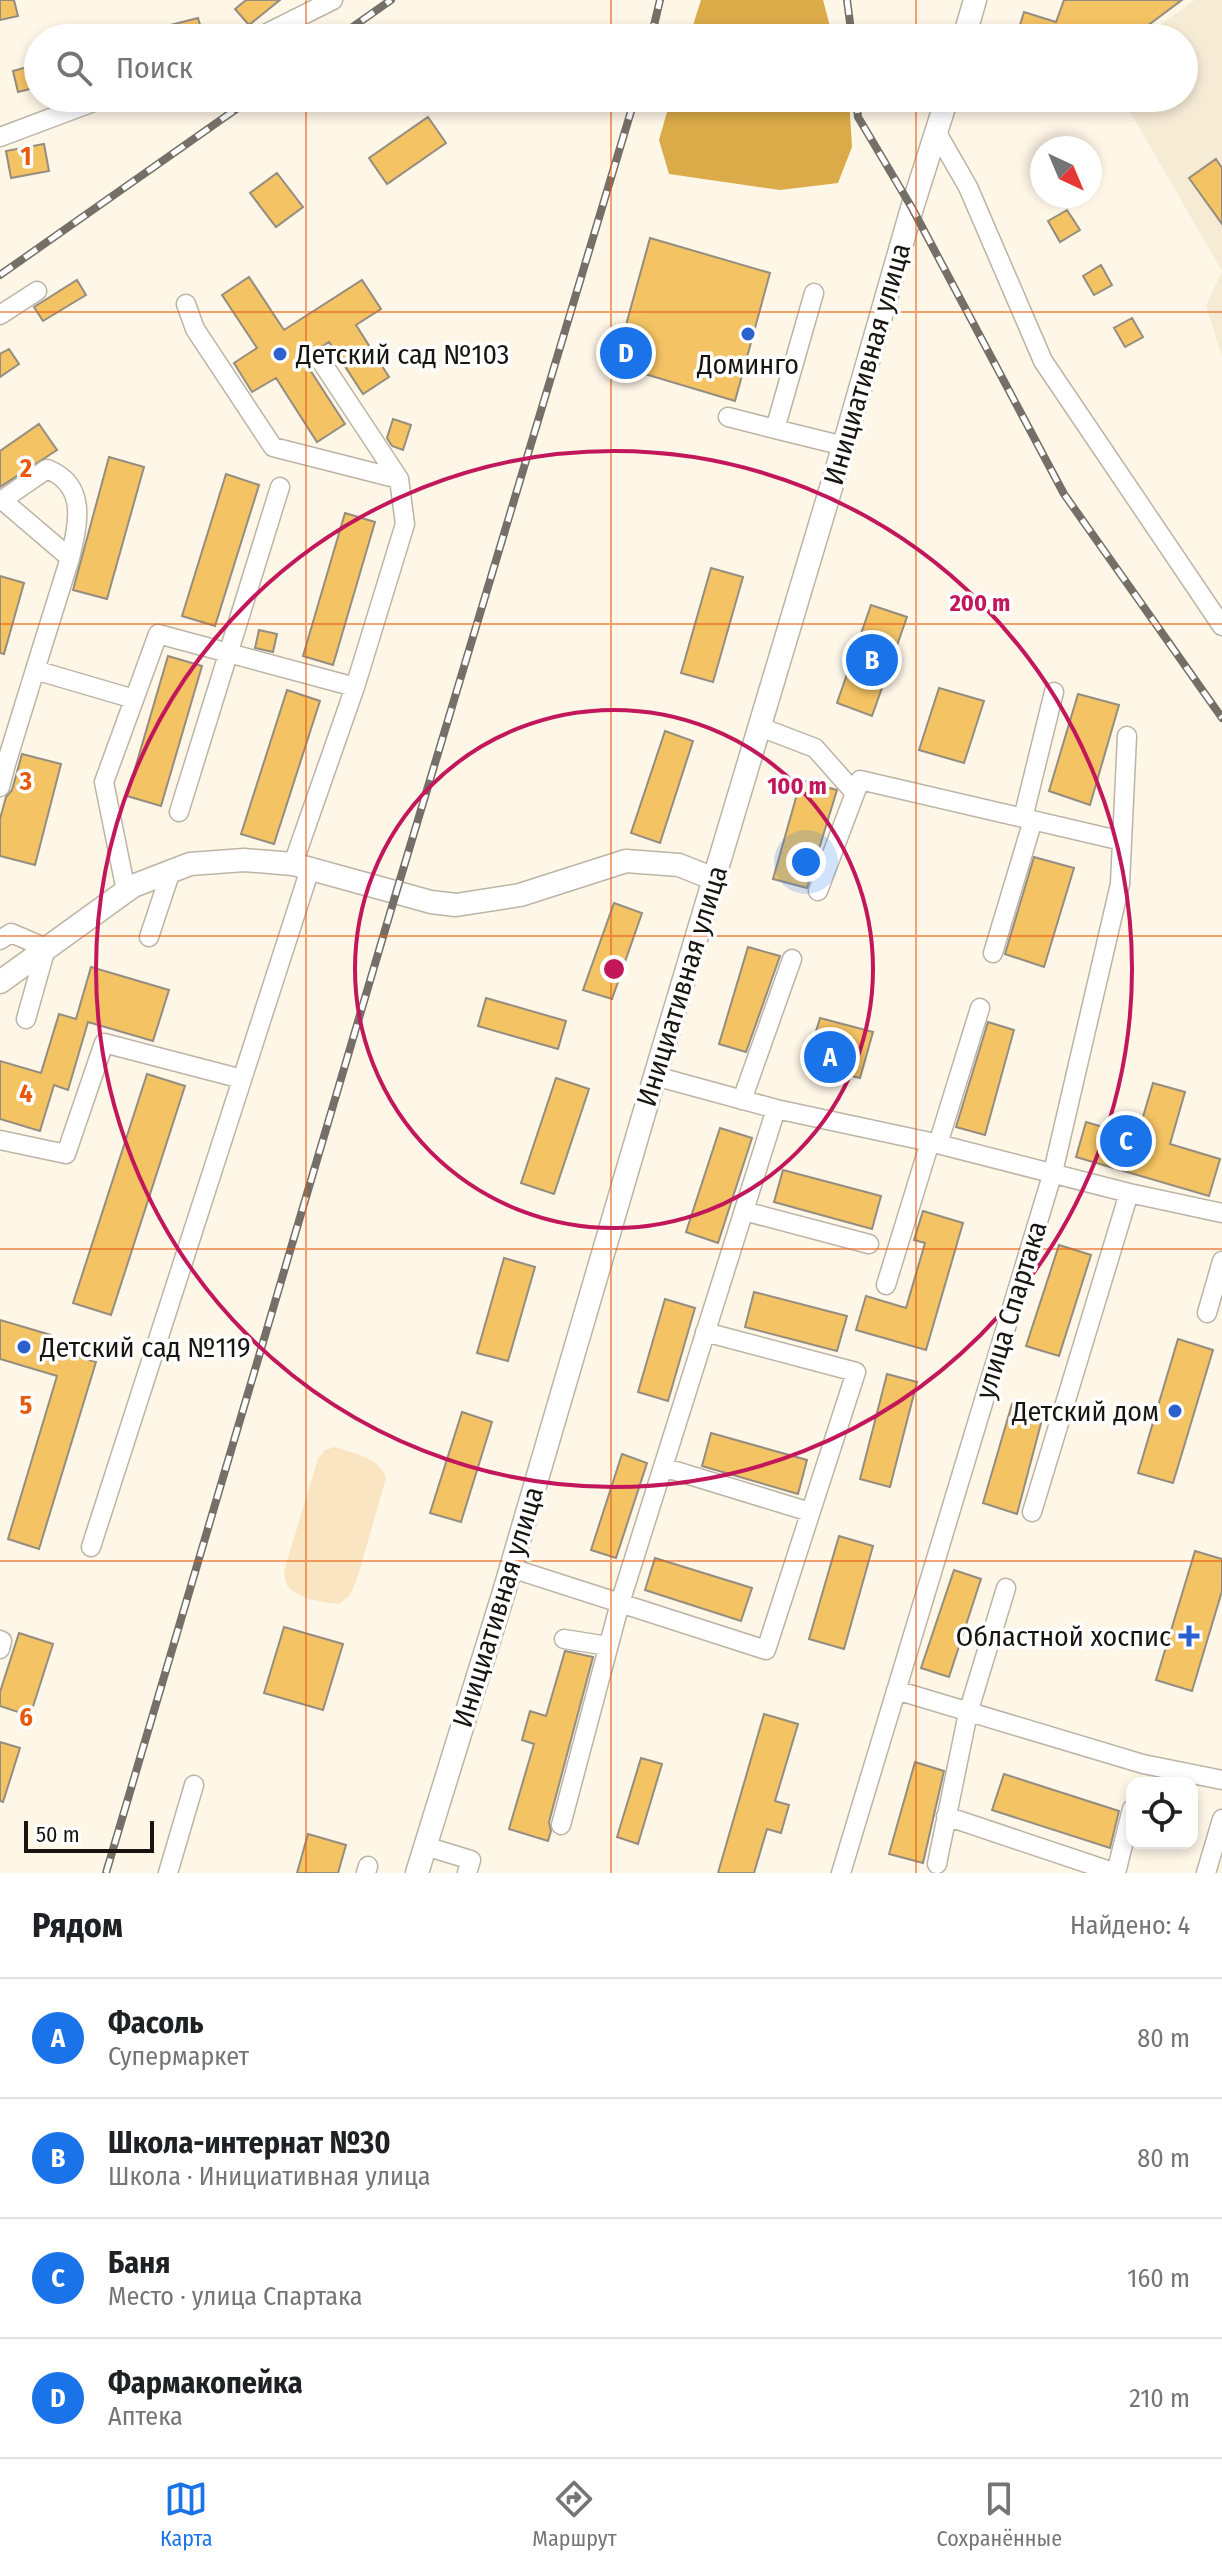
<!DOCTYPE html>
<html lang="ru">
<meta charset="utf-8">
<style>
:root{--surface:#fff;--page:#f2f2f2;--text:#202124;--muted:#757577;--line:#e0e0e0;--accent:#1a73e8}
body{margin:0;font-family:"Fira Sans Condensed",sans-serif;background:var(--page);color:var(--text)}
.controls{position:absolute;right:24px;bottom:24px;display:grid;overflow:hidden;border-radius:16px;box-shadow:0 4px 12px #0003}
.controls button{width:72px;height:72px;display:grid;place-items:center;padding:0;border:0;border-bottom:2px solid var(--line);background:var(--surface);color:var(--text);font:40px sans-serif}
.compass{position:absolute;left:1030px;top:136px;width:72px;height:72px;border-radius:50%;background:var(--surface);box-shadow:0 4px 12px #0003;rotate:136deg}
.scale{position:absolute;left:24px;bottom:20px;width:130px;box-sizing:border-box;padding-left:8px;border:4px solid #181510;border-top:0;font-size:22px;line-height:28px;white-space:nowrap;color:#181510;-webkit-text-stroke:6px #fff;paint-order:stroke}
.you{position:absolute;left:806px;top:862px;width:28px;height:28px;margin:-20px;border:6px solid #fff;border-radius:50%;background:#1a73e8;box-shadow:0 0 0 12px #1a73e833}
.badge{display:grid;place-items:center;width:52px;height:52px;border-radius:50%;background:var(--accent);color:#fff;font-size:26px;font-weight:700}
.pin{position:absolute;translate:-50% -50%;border:4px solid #fff;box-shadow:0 2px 8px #0006}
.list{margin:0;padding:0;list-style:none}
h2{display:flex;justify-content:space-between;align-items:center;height:104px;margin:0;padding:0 32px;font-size:34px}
h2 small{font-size:26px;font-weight:400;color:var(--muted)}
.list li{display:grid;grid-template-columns:52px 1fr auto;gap:24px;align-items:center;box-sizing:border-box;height:120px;padding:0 32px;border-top:2px solid var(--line)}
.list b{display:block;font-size:30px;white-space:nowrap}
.list p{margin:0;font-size:26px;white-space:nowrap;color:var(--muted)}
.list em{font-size:26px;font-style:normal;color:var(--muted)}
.icon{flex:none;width:44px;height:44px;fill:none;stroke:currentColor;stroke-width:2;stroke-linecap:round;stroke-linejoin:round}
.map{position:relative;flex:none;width:1222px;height:1873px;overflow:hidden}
.search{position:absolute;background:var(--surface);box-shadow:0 4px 12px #0003;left:24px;right:24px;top:24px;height:88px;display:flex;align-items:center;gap:20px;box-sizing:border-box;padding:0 28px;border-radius:44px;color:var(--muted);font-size:30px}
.sheet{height:584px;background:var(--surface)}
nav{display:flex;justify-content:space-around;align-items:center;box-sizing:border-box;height:112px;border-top:2px solid var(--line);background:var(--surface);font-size:22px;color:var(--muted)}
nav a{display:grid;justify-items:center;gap:4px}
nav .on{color:var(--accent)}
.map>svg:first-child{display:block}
</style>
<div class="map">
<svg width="1222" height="1873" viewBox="0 0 1222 1873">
<rect width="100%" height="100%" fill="#fef6e7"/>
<path fill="#f6ebd5" d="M1195,0H1222V356L1206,306L1222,271L1122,98H1184V38H1142Z"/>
<path fill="#f9e5c2" d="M335,1447C354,1454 380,1457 386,1478L357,1579L350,1595L339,1604C325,1603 294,1598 287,1585C285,1581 285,1576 284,1571L318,1459L325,1450Z"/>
<path fill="#dbab49" d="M701,0H823L833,38H689Z
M671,98H849L852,147L838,183L780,190L669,174L659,140Z"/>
<path fill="#f4c363" stroke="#958d80" stroke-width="2" d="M0,0H14L18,16L0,20Z
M246,0H280L249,25L235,9Z
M1064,0H1182L1131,38H1016L1024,12L1056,22Z
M198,18L204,38H139V33Z
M38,64V87L18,92L13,71Z
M428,117L446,143L387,184L369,158Z
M44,144L49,171L11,178L6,151Z
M1216,159L1222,168V224L1189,178Z
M277,173L303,207L276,227L250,193Z
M1067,210L1080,230L1060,242L1048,221Z
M650,238L770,273L735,401L615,365Z
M1101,265L1112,285L1094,295L1083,276Z
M249,277L284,330L362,280L381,309L356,325L389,377L363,394L329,342L303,359L345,424L317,442L276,378L252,392L234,363L257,348L222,295Z
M77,280L86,295L43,321L34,307Z
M1132,318L1143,337L1125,347L1114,328Z
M9,349L19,364L0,377V354Z
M393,419L411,425L403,450L392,446L387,438Z
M39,424L57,450L0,487V451Z
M109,457L144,467L107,599L73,590Z
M226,474L259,485L215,626L182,616Z
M345,513L375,522L333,665L303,656Z
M711,568L743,577L713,682L681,673Z
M0,576L24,583L4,654L0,653Z
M871,605L907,617L872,716L837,703Z
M259,630L277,634L273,652L255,648Z
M168,656L202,666L161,806L127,796Z
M939,688L984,701L964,763L919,750Z
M287,690L320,701L274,844L241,834Z
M1078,694L1119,705L1090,805L1049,791Z
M665,731L693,741L660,843L631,833Z
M22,754L61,764L35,865L0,856V819L6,797L12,790Z
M801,780L837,790L807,888L773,879Z
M1034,857L1074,868L1044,967L1005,954Z
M614,903L642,913L612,999L583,990Z
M748,947L780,956L746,1052L719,1044Z
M91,967L169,990L153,1041L88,1022L68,1090L54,1085L40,1131L0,1119V1061L41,1073L59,1014L76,1019Z
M486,998L566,1021L558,1049L478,1026Z
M820,1018L873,1032L860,1078L806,1065Z
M988,1022L1014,1030L985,1135L956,1127Z
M147,1074L185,1086L111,1315L73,1303Z
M556,1078L589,1089L554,1194L521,1183Z
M1153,1083L1185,1092L1170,1144L1220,1159L1209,1196L1076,1157L1086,1122L1137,1137Z
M720,1128L752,1138L718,1243L686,1232Z
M783,1170L881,1196L872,1229L774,1202Z
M923,1211L963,1223L926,1350L856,1330L866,1296L906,1308L925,1243L914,1240Z
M1059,1245L1091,1255L1059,1356L1026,1346Z
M504,1258L535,1267L508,1361L477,1353Z
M754,1292L847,1316L837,1351L745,1327Z
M665,1299L695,1308L668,1401L638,1392Z
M0,1320L51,1335L47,1347L96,1362L39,1549L8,1539L57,1376L0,1359Z
M1178,1339L1213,1350L1173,1483L1138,1473Z
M887,1374L917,1382L890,1487L860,1479Z
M1012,1404L1044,1412L1017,1514L983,1503Z
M462,1412L492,1422L461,1522L430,1513Z
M711,1433L807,1460L798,1494L702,1466Z
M622,1454L647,1463L616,1558L591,1550Z
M839,1536L873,1546L844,1649L809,1639Z
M1195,1551L1222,1559V1591L1192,1691L1156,1680Z
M655,1558L752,1588L741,1621L645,1590Z
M954,1570L981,1579L949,1677L921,1668Z
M284,1627L343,1644L323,1710L264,1693Z
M19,1633L53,1644L30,1716L0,1706V1692Z
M565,1651L593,1657L549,1822L551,1831L548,1841L509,1829L534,1744L522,1740L530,1711L546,1716Z
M764,1714L798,1724L775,1801L789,1805L781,1833L767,1829L754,1873H718Z
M0,1742L20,1748L3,1802L0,1801Z
M641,1758L662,1764L638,1844L617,1837Z
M915,1762L944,1771L923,1863L889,1854Z
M1004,1774L1119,1811L1110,1848L992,1810Z
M308,1834L346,1845L338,1873H297Z"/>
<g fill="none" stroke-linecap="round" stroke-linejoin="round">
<defs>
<path id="minor" d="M257,38L333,0
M937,133L968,187L1043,361L1222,626
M0,137L104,98
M814,293L775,429L844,446
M186,304L195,329L273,447L399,479
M0,315L37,291
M728,417L775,429
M2,500L47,469C88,485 78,524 70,558
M0,501L2,500L70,558L35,670L134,699
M760,727L815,748L855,793
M0,762L6,764L35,670
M0,787L6,764
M179,812L280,487
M1023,818L1054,692
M293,864L355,687L405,524L399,479L321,361
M126,891L104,782L158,634L355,687
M818,891L860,780L1122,841
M149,937L171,871
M0,940L11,933L46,948L26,1019
M993,953L1033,820
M655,1076L776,1109L930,1142L1129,1193L1222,1213
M742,1100L792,959
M0,1140L66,1154L104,1043L242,1079
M938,1144L980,1008
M744,1211L869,1244
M886,1285L930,1142
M1207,1313L1222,1261
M663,1467L810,1512
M1032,1512L1129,1193
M91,1547L310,869
M511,1568L766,1650L856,1372L705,1332
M564,1639L608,1646
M0,1640L2,1641L0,1649
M896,1690L1143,1764L1222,1780
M946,1816L1116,1873
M561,1825L620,1603L776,1109
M425,1846L471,1860L467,1873
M937,1864L968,1713L1006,1588
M168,1873L194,1785
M366,1873L368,1866
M841,1873L1053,1172L1120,884L1127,736
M1116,1873L1132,1809
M1206,1873L1222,1819"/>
<path id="major" d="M964,38L975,0
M0,982L133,886L190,864L244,860L293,864L431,902L456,905L520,895L626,861L679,865L714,879
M417,1873L503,1595L655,1076L848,431L912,208L947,98"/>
</defs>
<use href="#minor" stroke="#bcb4a6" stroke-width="21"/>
<use href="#major" stroke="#bcb4a6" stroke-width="25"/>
<use href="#minor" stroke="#fff" stroke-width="18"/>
<use href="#major" stroke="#fff" stroke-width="22"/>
<defs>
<path id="rail" d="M847,0L852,38
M337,38L391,0
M651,38L660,0
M856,98L858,117L912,208L1064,494L1222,718
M0,275L252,98
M106,1873L396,893L635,98"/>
</defs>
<use href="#rail" stroke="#757067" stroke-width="8"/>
<use href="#rail" stroke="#fff" stroke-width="5" stroke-dasharray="15" stroke-linecap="butt"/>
</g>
<path fill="none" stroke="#e8590c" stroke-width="2" stroke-opacity="0.55" d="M306,0V38M611,0V38M916,0V38M306,98V1873M611,98V1873M916,98V1873M0,312H1222M0,624H1222M0,936H1222M0,1249H1222M0,1561H1222"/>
<g fill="none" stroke="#c2185b" stroke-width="4">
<circle cx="614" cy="969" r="259"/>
<circle cx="614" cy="969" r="518"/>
</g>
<g fill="#2b61cf" stroke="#fff" stroke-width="3">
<circle cx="748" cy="334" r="8"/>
<circle cx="280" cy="354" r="8"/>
<circle cx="24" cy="1347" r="8"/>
<circle cx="1175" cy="1411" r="8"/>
<path d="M1185 1624h8v8h8v8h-8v8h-8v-8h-8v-8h8z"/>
</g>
<g text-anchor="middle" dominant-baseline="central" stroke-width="7" stroke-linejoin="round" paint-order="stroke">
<g font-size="28" fill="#181510" stroke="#fff" text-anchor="start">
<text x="296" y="354">Детский сад №103</text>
<text x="748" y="364" text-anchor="middle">Доминго</text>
<text x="40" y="1347">Детский сад №119</text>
<text x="1159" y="1411" text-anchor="end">Детский дом</text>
<text x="1171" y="1636" text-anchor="end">Областной хоспис</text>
</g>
<g font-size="28" fill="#181510" stroke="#fff">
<text transform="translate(867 364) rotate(-74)">Инициативная улица</text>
<text transform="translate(682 986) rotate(-73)">Инициативная улица</text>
<text transform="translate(1011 1310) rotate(-73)">улица Спартака</text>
<text transform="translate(498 1607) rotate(-73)">Инициативная улица</text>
</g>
</g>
<g font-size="26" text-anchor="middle" font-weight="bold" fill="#e8590c" stroke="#fff" stroke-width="7" stroke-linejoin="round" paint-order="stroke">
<text x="26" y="165">1</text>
<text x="26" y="477">2</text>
<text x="26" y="790">3</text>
<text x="26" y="1102">4</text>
<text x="26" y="1414">5</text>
<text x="26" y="1726">6</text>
</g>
<circle cx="614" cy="969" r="12" fill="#c2185b" stroke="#fff" stroke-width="4"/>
<g font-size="24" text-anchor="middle" font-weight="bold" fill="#c2185b" stroke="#fff" stroke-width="7" stroke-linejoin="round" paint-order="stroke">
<text x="980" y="611">200 m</text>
<text x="797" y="794">100 m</text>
</g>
</svg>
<div class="controls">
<button><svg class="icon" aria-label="locate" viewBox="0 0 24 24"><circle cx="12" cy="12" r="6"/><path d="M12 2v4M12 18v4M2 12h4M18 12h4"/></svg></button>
</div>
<svg class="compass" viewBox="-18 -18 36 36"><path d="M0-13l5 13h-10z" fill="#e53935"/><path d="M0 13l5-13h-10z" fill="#757577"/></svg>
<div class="scale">50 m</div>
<div class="you"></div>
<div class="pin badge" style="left:830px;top:1057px">A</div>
<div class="pin badge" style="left:872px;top:660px">B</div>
<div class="pin badge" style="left:1126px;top:1141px">C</div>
<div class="pin badge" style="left:626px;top:353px">D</div>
<div class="search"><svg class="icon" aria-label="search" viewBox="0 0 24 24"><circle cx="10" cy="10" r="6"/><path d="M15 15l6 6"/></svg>Поиск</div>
</div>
<section class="sheet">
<h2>Рядом<small>Найдено: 4</small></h2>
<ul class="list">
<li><span class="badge">A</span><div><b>Фасоль</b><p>Супермаркет</p></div><em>80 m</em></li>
<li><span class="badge">B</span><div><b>Школа-интернат №30</b><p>Школа · Инициативная улица</p></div><em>80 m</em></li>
<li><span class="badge">C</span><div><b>Баня</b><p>Место · улица Спартака</p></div><em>160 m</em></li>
<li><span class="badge">D</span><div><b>Фармакопейка</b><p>Аптека</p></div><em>210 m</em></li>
</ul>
</section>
<nav>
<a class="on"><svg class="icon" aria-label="map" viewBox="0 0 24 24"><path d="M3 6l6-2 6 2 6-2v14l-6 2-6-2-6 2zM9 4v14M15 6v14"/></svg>Карта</a>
<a><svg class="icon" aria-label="directions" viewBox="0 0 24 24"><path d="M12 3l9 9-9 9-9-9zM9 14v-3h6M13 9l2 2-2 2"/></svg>Маршрут</a>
<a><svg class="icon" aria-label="saved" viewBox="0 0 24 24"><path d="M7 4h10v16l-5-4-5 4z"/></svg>Сохранённые</a>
</nav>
